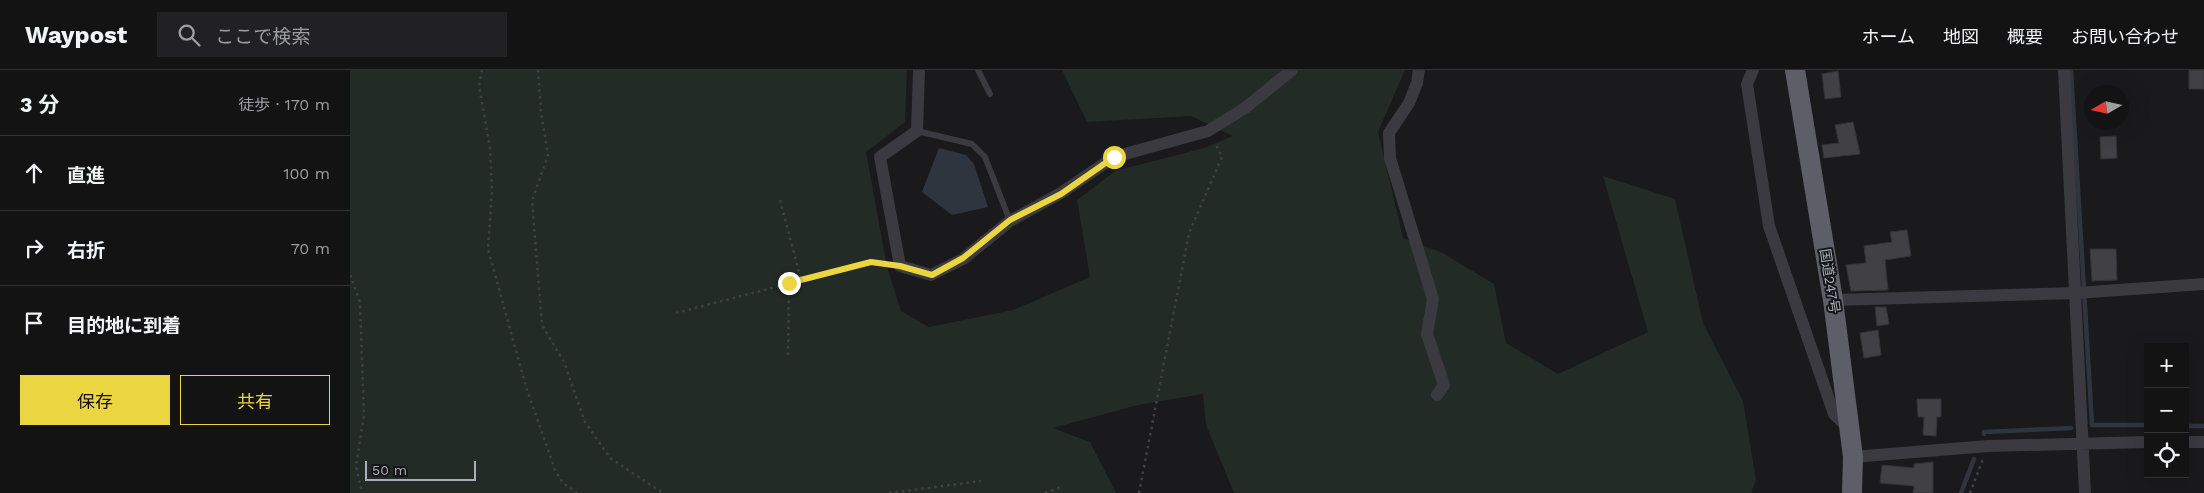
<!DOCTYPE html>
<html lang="ja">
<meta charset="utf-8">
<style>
:root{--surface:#141314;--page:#212022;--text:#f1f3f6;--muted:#9d9ea0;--line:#333234;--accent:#ebd541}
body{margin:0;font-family:"Work Sans","Noto Sans JP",sans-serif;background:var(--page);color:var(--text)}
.controls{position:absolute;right:15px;bottom:15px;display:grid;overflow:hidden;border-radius:0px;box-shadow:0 5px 20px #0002}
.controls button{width:45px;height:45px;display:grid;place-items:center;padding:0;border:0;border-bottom:1px solid var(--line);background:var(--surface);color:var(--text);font:25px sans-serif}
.compass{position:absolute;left:1734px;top:15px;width:45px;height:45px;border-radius:50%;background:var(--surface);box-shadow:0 5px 20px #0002;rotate:261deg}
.scale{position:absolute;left:15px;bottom:12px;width:111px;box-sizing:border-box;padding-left:5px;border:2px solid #acadba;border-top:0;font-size:14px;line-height:18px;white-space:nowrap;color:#acadba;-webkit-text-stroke:4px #151416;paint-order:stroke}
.stop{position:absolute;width:15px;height:15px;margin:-11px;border:4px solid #ebd541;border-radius:50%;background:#fff}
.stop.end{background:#ebd541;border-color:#fff;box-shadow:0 1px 5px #0008}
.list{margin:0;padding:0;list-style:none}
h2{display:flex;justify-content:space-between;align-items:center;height:65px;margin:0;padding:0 20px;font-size:21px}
h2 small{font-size:16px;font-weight:400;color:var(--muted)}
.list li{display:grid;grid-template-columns:32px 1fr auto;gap:15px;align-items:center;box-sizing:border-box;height:75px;padding:0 20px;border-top:1px solid var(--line)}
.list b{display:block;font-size:19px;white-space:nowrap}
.list em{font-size:16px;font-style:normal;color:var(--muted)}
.actions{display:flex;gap:10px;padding:15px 20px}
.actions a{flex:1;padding:11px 0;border:1px solid var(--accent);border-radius:0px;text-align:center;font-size:18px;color:var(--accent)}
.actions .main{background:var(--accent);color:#111}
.icon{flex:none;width:28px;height:28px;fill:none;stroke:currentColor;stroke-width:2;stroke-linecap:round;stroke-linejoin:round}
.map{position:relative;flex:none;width:1854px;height:423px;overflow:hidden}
header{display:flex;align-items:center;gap:30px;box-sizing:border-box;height:70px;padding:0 25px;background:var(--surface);border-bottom:1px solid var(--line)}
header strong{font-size:24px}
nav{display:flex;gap:28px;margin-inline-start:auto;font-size:18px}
.search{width:350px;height:45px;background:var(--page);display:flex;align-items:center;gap:12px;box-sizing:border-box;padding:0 18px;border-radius:0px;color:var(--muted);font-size:19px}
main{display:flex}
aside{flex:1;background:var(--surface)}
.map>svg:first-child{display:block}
</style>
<header>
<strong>Waypost</strong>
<div class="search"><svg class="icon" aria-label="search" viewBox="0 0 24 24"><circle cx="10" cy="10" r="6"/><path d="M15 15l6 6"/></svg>ここで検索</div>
<nav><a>ホーム</a><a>地図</a><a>概要</a><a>お問い合わせ</a></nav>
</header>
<main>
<aside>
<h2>3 分<small>徒歩 · 170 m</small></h2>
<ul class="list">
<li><svg class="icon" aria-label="ahead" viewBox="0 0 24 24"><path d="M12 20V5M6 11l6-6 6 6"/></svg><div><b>直進</b></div><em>100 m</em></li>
<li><svg class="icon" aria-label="right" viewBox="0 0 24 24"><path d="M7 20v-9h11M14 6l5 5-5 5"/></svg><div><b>右折</b></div><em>70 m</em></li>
<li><svg class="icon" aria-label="arrive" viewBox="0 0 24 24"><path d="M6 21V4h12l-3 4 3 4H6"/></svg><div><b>目的地に到着</b></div></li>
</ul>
<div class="actions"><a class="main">保存</a><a>共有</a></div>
</aside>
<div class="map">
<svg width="1854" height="423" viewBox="0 0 1854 423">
<rect width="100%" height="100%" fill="#1a191b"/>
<path fill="#232b26" d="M0,0H557L555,52L516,82L537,197L551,241L579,257L663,240L740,207L727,130L765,101L854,78L883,66L841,46L737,52L712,0H1055L1028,62L1053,168L1093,183L1144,214L1156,273L1208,304L1298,262L1253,106L1325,129L1353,253L1393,331L1406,410L1401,423H884L856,355L853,324L788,335L703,358L740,372L766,423H0Z"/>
<path fill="#2f353f" d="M589,78L616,85L624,94L638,137L602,145L572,122Z"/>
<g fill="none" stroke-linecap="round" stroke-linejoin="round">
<path stroke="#2f353f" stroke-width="4.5" d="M1721,0L1742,355H1798
M1835,356H1854
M1634,364V362L1721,358
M1611,423L1624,389"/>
</g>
<path fill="#414145" stroke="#343337" d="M1839,0H1854V19H1839Z
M1488,1L1491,27L1475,29L1472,4Z
M1503,52L1510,84L1474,88L1472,75L1489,73L1485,55Z
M1766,66L1767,88L1751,89L1750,67Z
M1557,160L1561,186L1535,190L1538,220L1501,221L1496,195L1516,193L1514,176L1542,172L1540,162Z
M1740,179H1766L1767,210L1742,211Z
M1525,237H1536L1539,254L1527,256Z
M1528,260L1531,285L1514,288L1510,263Z
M1567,329H1591V347H1587L1586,366L1573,365L1574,347H1568Z
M1583,392V423H1563L1564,416L1530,413L1532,395L1564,398V394Z"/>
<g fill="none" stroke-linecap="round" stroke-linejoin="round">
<path stroke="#404147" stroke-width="2.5" stroke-dasharray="2.5 4" stroke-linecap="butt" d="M132,0L129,16L140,78L142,121L138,179L176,317L205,400L213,413L227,423
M188,0L191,42L198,85L182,131L192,255L214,292L235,352L260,388L313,423
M430,130L451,210
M0,205L10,232L14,345L6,396L12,423
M326,243L521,192L536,194
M438,285L439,214
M539,423L631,411
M695,423L713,416
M789,423L839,163L872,87L865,73
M1620,423L1633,389"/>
<path stroke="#3b3a40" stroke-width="6" d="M628,0L640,24
M567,61L622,74L635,87L660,151"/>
<path stroke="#3b3a40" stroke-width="12" d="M569,0L567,61L530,87L550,196L581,205L613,189L660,151L711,123L764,87L858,61L895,38L942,0
M1069,0L1067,13L1059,33L1039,63L1040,88L1083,229L1077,264L1094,315L1087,325
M1403,0L1397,14L1419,156L1484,344L1499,358
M1714,0L1735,423
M1483,230L1726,223L1854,214
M1835,372H1854
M1503,387L1638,376L1798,372"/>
<path stroke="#5e5e68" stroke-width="20" d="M1445,0L1483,230L1503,387L1502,423"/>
</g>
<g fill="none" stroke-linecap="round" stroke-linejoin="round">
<path stroke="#ebd541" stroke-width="6" d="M439,213L521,192L550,196L582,205L613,188L660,150L711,124L764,87"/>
</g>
<g text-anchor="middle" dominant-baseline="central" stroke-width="4" stroke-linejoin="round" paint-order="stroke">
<g font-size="14" fill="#acadba" stroke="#151416">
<text transform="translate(1480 211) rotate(81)">国道247号</text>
</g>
</g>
</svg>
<div class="controls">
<button>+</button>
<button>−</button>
<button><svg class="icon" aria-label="locate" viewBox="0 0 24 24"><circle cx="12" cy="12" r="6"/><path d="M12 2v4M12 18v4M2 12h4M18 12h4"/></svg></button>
</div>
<svg class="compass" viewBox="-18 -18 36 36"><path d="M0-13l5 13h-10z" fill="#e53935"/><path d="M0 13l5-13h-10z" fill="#9d9ea0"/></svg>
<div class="scale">50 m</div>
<div class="stop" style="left:764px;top:87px"></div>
<div class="stop end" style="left:439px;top:213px"></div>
</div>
</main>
